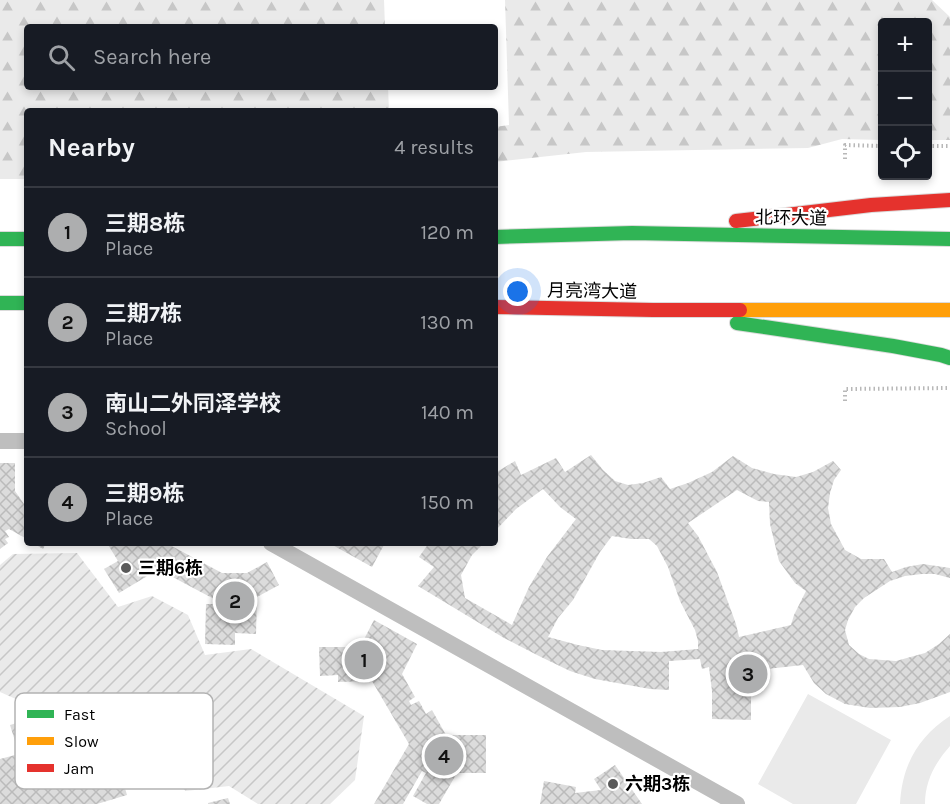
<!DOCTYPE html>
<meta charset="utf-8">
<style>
:root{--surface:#171b24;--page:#20242c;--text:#f1f3f6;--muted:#9ea1a6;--line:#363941;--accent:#adaeaf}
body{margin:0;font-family:Karla,"Noto Sans SC",sans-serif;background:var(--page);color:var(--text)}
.controls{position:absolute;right:18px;top:18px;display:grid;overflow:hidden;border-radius:6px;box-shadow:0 3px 9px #0003}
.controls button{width:54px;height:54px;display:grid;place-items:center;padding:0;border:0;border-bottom:2px solid var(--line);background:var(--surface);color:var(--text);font:30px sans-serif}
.you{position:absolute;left:518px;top:292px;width:21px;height:21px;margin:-15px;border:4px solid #fff;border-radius:50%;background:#1a73e8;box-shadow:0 0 0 9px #1a73e833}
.badge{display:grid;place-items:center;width:39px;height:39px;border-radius:50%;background:var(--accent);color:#111;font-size:20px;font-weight:700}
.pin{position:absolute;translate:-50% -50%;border:3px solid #fff;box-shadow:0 2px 6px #0006}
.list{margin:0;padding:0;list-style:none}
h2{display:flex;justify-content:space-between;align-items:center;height:78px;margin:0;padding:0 24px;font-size:26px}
h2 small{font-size:20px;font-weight:400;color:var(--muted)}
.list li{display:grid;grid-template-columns:39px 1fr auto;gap:18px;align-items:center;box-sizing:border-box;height:90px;padding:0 24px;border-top:2px solid var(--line)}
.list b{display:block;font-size:22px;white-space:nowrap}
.list p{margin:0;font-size:20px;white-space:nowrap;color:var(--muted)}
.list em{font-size:20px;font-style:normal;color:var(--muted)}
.icon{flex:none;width:33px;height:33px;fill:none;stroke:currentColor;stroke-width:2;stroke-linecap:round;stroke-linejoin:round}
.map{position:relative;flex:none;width:950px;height:804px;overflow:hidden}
.search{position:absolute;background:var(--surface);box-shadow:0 3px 9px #0003;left:24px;top:24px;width:474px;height:66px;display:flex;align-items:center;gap:15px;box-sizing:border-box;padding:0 21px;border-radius:6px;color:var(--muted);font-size:22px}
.panel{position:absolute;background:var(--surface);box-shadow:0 3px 9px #0003;left:24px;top:108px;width:474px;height:438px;border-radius:6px}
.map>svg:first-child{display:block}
</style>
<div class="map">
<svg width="950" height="804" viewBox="0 0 950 804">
<defs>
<pattern id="forest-firs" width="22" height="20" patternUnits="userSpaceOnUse" patternTransform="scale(1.5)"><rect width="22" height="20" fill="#eaeaea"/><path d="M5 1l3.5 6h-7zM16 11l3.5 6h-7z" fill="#c7c7c7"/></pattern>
<pattern id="garden-furrows" width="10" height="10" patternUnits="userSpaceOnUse" patternTransform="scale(1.5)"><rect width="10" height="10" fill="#eaeaea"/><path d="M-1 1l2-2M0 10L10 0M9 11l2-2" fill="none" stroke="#c7c7c7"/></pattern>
<pattern id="building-cross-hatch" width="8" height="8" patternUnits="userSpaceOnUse" patternTransform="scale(1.5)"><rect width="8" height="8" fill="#dcdcdc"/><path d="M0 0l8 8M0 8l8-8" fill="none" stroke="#bbb"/></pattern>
</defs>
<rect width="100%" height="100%" fill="#fff"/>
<path fill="url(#forest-firs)" d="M0,0H384L385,27H27V87H388L389,111H27V179H0Z
M505,0H932L950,17V140H928V22H882V140L842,139L808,148L586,152L495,162V127L509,125Z"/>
<path fill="url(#garden-furrows)" d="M77,553L118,607L152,596L188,615L205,655L251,649L364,716L355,780L330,804H258L229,786L186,791L130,751L110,694L43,711L0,692V565L13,554Z"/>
<path fill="#eaeaea" d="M808,694L891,740L856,804H793L758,784Z
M950,716V746C935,763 925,781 925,804H900C902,765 918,737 950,716Z"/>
<path fill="url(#building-cross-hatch)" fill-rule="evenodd" d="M591,455L603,470L615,481L628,485L643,483L661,477L670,489L688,483L712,472L733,456L752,468L774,474L796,477L813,472L833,461L841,470L834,480L830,493L828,508L831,524L845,550L861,559H884L892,572L906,567L923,564L950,568V578L935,574H922L905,576L890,581L864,598L855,607L848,620L845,630L849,645L859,654L869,659L896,661L925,653L939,644L950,634V692L920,703L900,707L870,708L845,704L826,694L814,683L803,665L749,671L751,694V720L712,719V691L709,667L702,669L700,659L669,661V690L650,689L595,679L570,671L539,656L504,638L418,586L434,567L419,557L429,543H484L472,555L461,575L465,598L512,625L529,587L547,557L576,519L560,507L543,489L516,509L495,531V473L515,461L521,475L556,458L565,472ZM737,490L758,501L769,502L770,524L779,561L795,583L806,591L794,615L791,625L739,637L736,624L717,572L698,536L688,523ZM612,536L631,539H649L657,546L668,567L680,601L695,630L698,641V649L661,652L602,650L578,645L548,637L558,618L573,600L600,552Z
M0,463H15V491L24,504L27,506V539L9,529L5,531L9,537L5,539L8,543L0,549Z
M33,543H46L43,549Z
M107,543H166L222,573H247L267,562L279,585L257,597L256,634L235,633V645L205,644L206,604H214V599L150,565L146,568L149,575L119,593L104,569L118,561Z
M329,543H385L372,567Z
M374,620L417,644L402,674L415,697L409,701L411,705L419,701L426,714L432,710L446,735H486V773H457L439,804H427L413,796L426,773L422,771L403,804H374L409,744L372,681L338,682V675L320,676L319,647H360Z
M68,708L76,737L107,728L127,795L97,804H0V759L19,754L10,725Z
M615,765L642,804H540L544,781L576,787L575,793L601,790L594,779Z
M228,798L230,804H208V803Z"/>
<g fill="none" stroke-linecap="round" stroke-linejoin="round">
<defs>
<path id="fast" d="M495,237L632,233L950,239
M0,239H27
M0,303H27
M737,323L893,346L941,355L950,358"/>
<path id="slow" d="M740,310H950"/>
<path id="jam" d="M736,221L871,205L950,200
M495,307L653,310H740"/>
</defs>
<use href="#fast" stroke="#dbdbdb" stroke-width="16"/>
<use href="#slow" stroke="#dbdbdb" stroke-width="16"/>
<use href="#jam" stroke="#dbdbdb" stroke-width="16"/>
<path stroke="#b8b8b8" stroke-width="4" stroke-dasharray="1.5 3" stroke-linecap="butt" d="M928,146H950
M845,159V145L882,146
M845,401V389L950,388"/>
<path stroke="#bebebe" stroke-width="16" d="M0,441H27
M271,543L737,804"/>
<use href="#fast" stroke="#30b455" stroke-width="14"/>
<use href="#slow" stroke="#ff9f0a" stroke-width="14"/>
<use href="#jam" stroke="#e5322d" stroke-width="14"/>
</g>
<g fill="#595959" stroke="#fff" stroke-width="2">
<circle cx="126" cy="568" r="6"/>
<circle cx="613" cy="784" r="6"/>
</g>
<g text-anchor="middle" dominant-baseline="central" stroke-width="4.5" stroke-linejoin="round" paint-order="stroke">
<g font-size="18" fill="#000" stroke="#fff">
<text transform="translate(791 218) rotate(1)">北环大道</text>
<text transform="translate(592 291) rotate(1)">月亮湾大道</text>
</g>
<g font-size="18" font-weight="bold" fill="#000" stroke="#fff" text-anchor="start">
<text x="138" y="568">三期6栋</text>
<text x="625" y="784">六期3栋</text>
</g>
</g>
<rect x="15" y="693" width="198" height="96" rx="9" fill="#fff" stroke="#b2b2b2" stroke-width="1.5"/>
<rect x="27" y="710" width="27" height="8" fill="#30b455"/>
<rect x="27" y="737" width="27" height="8" fill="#ff9f0a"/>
<rect x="27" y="764" width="27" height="8" fill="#e5322d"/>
<g font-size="16" fill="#000">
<text x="64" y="720">Fast</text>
<text x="64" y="747">Slow</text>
<text x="64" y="774">Jam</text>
</g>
</svg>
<div class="controls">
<button>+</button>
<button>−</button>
<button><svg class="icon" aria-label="locate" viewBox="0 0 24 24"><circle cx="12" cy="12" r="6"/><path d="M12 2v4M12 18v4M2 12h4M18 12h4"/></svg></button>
</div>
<div class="you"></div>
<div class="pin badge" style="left:364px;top:660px">1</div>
<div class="pin badge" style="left:235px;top:601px">2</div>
<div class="pin badge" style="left:748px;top:674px">3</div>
<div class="pin badge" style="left:444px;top:756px">4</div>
<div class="search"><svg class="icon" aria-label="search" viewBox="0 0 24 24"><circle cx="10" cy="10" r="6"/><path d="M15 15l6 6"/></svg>Search here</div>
<section class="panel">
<h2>Nearby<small>4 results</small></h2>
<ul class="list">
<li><span class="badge">1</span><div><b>三期8栋</b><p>Place</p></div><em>120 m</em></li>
<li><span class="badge">2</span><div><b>三期7栋</b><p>Place</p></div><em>130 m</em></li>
<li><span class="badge">3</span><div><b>南山二外同泽学校</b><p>School</p></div><em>140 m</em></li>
<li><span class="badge">4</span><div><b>三期9栋</b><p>Place</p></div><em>150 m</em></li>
</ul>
</section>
</div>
